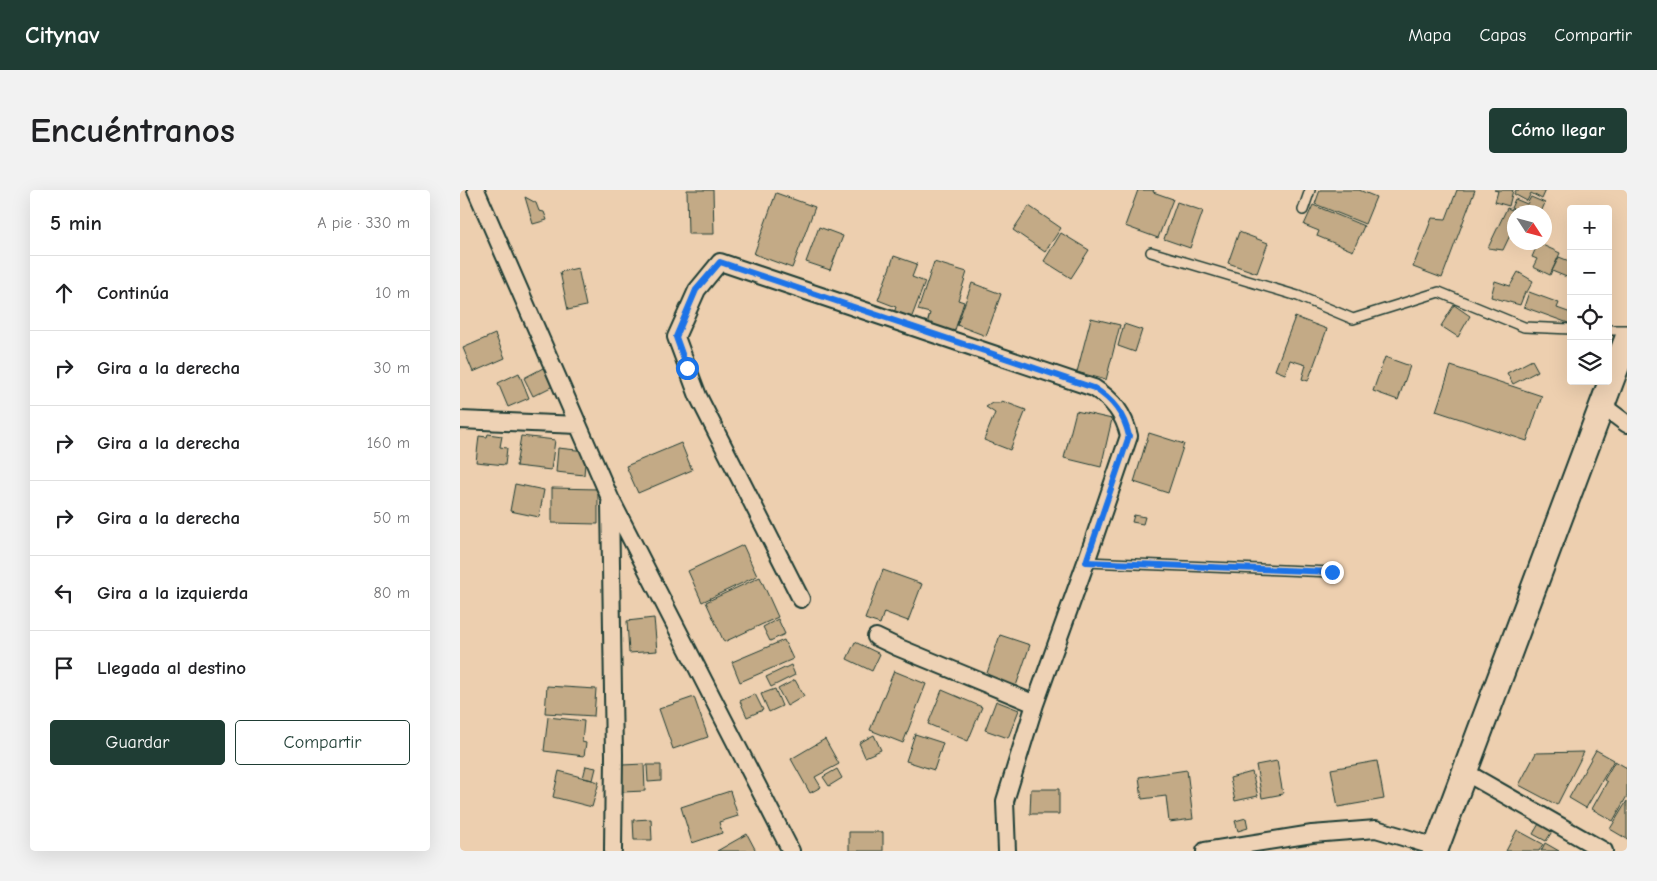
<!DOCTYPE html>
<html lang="es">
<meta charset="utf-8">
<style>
:root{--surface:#fff;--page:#f2f2f2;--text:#202124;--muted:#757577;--line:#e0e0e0;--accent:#1f3d34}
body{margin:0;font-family:"Comic Neue",sans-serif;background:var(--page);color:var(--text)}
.controls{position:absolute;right:15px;top:15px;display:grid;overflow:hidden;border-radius:5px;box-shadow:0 5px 20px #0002}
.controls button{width:45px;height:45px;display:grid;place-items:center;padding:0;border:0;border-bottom:1px solid var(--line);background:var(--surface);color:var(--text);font:25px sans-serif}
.compass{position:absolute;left:1047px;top:15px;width:45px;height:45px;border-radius:50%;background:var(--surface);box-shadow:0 5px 20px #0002;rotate:126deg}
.stop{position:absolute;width:15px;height:15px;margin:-11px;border:4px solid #1a73e8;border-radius:50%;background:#fff}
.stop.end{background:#1a73e8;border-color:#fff;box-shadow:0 1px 5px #0008}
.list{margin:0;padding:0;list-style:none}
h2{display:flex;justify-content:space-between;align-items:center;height:65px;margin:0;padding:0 20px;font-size:21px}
h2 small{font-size:16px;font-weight:400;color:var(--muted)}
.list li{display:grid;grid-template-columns:32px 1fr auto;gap:15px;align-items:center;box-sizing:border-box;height:75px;padding:0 20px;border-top:1px solid var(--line)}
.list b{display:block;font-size:19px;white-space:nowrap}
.list em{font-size:16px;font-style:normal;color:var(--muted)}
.actions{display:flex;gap:10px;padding:15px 20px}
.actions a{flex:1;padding:11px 0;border:1px solid var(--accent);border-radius:5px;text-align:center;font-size:18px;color:var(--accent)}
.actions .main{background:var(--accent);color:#fff}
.icon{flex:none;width:28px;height:28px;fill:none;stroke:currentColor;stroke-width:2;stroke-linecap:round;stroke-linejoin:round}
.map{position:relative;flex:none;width:1167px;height:661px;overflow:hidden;border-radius:5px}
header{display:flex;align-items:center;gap:30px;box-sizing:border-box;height:70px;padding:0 25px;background:var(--accent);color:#fff}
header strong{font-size:24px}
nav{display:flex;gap:28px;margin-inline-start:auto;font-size:18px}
.intro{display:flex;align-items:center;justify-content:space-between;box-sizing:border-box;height:120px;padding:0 30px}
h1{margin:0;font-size:35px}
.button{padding:12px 22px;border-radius:5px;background:var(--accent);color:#fff;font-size:18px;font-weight:700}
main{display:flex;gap:30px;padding:0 30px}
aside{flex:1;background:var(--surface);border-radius:5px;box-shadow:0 5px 20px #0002}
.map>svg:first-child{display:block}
</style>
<header>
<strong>Citynav</strong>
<nav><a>Mapa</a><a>Capas</a><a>Compartir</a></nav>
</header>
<div class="intro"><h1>Encuéntranos</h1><a class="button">Cómo llegar</a></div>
<main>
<aside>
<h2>5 min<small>A pie · 330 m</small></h2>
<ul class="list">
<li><svg class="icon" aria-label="ahead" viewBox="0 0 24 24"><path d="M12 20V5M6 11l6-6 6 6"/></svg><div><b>Continúa</b></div><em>10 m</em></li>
<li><svg class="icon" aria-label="right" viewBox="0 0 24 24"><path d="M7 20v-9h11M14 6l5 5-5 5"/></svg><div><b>Gira a la derecha</b></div><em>30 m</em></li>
<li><svg class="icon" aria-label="right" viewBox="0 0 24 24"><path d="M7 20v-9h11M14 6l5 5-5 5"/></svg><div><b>Gira a la derecha</b></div><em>160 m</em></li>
<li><svg class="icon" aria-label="right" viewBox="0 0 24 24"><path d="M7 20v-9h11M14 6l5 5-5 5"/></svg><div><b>Gira a la derecha</b></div><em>50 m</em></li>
<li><svg class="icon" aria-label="left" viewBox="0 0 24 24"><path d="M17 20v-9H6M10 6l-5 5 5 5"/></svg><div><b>Gira a la izquierda</b></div><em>80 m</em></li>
<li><svg class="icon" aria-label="arrive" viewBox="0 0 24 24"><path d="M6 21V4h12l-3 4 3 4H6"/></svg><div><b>Llegada al destino</b></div></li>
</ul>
<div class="actions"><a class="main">Guardar</a><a>Compartir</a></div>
</aside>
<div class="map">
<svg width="1167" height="661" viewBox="0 0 1167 661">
<rect width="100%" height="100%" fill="#edcfaf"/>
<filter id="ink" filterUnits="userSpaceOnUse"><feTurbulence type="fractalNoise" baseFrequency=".02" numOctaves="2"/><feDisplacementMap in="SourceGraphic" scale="10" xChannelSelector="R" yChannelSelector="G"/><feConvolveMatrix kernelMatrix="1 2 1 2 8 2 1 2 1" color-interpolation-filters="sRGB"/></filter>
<g filter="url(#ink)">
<path fill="#c3aa86" stroke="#1f3d34" d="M227,0H253L254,44H228Z
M678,0H694L693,2L713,9L698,48L665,36Z
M860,0H899L916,7L905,34L855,14Z
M997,0H1015L982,88L953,77L972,28L986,29Z
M1034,0H1053L1049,16L1035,12L1038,1Z
M1056,0H1086L1082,9L1071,3L1067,11L1054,4Z
M316,3L355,17L332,78L294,64Z
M65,7L76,13L79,21L84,22L87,30L73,34Z
M1071,7L1085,13L1081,22H1061L1051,18L1055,9L1067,14Z
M717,12L743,21L730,58L704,49Z
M853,15L904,36L893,61L857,46L859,41L844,35Z
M569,16L601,38L585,62L553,40Z
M1047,18L1057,22H1054V37L1043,60L1028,58Z
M359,37L383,46L370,80L346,72Z
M779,42L808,53L797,83L768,73Z
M601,43L629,60L611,88L584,71Z
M1078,53L1100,63L1090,85L1073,77L1077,69L1072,67Z
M434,66L457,74L452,87L465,92L451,129L434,123L436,117L418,110Z
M1099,67L1109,71L1111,67L1109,88L1092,81Z
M474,72L507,82L498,110L504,112L494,143L467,134L470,123L458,120Z
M118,78L126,116L108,120L100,82Z
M1058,82L1073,91L1067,102H1065L1060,115L1031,107L1035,91L1050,96Z
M512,93L541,104L526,146L497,135Z
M1069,102L1099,113L1097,118L1111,123V134L1064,117Z
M994,115L1010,126L998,147L981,136Z
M835,127L867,139L848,191L842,189L846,175L830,170L825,184L815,180Z
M631,128L660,135L646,190L617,182Z
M664,134L682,140L675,162L658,156Z
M35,144L45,168L13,182L3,158Z
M925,167L950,176L938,210L913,201Z
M1072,170L1078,181L1053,194L1047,183Z
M991,176L1082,206L1067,251L976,221Z
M85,177L95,195L73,206L64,188Z
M59,183L69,208L48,217L38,193Z
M542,211L566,220L550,260L524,250L535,223L526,217L532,213H539Z
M616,221L652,229L641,277L604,268Z
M689,243L724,254L708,303L674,292Z
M28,244L42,246L40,257L47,258L45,275L16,272L19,246L27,247Z
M61,246L95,250L91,280L56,276Z
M221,253L232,280L178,303L166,276Z
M98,258L126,261L124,285L96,282Z
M55,294L84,300L79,327L50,321Z
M92,298L138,299V334L92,333Z
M674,325L685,327L683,334L672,332Z
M283,355L297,386L242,412L228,381Z
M423,380L462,394L448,431L424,422L420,434L405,429Z
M300,387L318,427L264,452L246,412Z
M194,428L197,461L169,463L167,431Z
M318,429L325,444L310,451L303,437Z
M540,445L570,455L556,496L526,486Z
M324,450L333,469L280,492L272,472Z
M395,452L420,464L412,481L387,469Z
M331,475L335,485L311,497L306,487Z
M434,481L466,494L443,553L410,540Z
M335,490L344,506L327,516L318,499Z
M87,496L136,499L134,526L85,523Z
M315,499L322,516L309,522L301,504Z
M482,500L522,517L508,551L468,534Z
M295,504L303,520L287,527L280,511Z
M234,507L248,547L213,559L199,519Z
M536,511L559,520L548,548L525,540Z
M88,527L124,531L122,552L126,553L124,566L84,561Z
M455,544L483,553L474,580L446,571Z
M414,545L421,560L405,567L399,553Z
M365,549L379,574L355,587L361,597L350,603L331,569Z
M1136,560L1154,570L1126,618L1109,608Z
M1124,562L1097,615L1059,595L1076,563Z
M817,571L823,604L802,608L796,575Z
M917,571L924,609L878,617L871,579Z
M1155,571L1167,578V606L1153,631L1132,619L1147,592L1144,590Z
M184,574L185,601L162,602V575Z
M187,575H201V591L188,592Z
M126,576L136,578L133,590L123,588Z
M377,579L382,588L369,596L363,587Z
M727,580L733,629L709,632L706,606L682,609L679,587Z
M99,581L139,592L132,617L93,607Z
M792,582L798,606L775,611L770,588Z
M571,599H599V624H570Z
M270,601L278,626L259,632L262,643L232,653L221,617Z
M1167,611V649L1150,639Z
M786,628L788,638L778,641L775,631Z
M191,629L192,650H174L173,630Z
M1080,632L1093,640L1086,651L1073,644Z
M1057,640L1083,654L1079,661H1046Z
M389,642H423V661H389Z
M287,644L296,661H257Z
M1085,653L1099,661H1081Z"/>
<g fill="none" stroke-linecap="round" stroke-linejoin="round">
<defs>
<path id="service" d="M843,20L850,0
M691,62L838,106L893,129L979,102L1064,137L1111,139
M1148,140H1167
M626,372L872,382"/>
<path id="minor" d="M16,0L150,308L331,661
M1143,216L1167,234
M0,230L118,235
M150,313L154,565L153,661
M341,409L238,206L216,147L237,100L260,72L634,198C653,210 664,224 669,246L626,372L575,514L437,457L416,447
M1005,582L1144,661
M547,661L545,611L575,514
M745,661L852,644L916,639L976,657"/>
<path id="secondary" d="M975,661L1167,149"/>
</defs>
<use href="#service" stroke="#1f3d34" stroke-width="12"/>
<use href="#minor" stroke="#1f3d34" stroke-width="20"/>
<use href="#secondary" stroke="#1f3d34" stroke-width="28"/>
<use href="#service" stroke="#eed2b5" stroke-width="9"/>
<use href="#minor" stroke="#eed2b5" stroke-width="16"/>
<use href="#secondary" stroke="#eed2b5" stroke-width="24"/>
</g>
</g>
<g fill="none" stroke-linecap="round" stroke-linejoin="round" filter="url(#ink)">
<path stroke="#1a73e8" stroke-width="6" d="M227,178L216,147L236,100L260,72L634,198C653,210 664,224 669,246L626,372L872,382"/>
</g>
</svg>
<div class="controls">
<button>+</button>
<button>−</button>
<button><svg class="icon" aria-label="locate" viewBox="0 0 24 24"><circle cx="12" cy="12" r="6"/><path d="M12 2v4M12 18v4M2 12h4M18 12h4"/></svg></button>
<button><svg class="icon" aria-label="layers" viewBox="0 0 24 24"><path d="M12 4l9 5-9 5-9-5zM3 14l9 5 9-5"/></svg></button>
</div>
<svg class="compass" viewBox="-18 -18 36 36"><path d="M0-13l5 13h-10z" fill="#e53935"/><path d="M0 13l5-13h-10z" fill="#757577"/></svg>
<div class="stop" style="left:227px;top:178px"></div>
<div class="stop end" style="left:872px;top:382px"></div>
</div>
</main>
